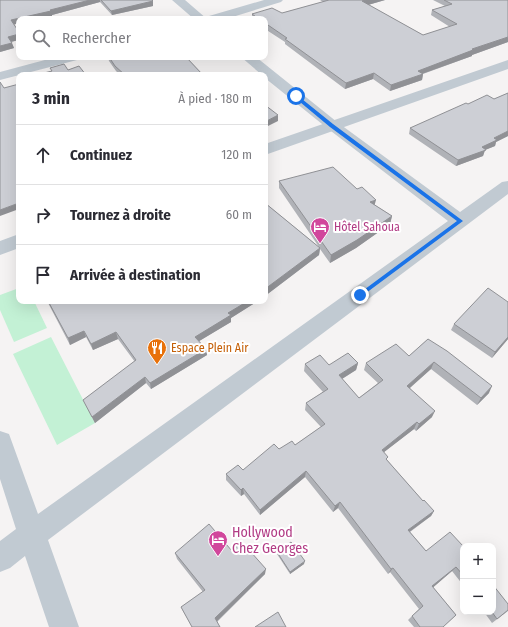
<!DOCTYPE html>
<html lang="fr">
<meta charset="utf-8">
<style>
:root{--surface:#fff;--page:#f2f2f3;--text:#2b2b33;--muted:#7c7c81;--line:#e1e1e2}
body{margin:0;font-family:"Fira Sans Condensed",sans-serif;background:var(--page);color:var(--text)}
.controls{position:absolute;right:12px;bottom:12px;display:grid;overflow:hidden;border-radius:8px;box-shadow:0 4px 16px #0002}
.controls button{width:36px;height:36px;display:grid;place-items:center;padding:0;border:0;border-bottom:1px solid var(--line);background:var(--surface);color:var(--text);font:20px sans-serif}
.stop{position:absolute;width:12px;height:12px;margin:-9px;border:3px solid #1a73e8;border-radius:50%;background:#fff}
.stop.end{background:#1a73e8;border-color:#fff;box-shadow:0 1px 4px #0008}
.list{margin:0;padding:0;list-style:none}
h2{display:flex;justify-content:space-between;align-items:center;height:52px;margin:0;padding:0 16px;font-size:17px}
h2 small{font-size:13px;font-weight:400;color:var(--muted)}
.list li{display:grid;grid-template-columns:26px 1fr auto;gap:12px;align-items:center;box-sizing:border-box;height:60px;padding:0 16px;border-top:1px solid var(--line)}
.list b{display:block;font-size:15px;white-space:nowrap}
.list em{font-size:13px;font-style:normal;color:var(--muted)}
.icon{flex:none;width:22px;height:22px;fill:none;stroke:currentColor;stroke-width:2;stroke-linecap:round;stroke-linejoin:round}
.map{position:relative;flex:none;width:508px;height:627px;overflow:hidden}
.search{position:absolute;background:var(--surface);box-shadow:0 4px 16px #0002;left:16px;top:16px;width:252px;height:44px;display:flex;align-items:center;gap:10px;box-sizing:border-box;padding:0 14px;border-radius:8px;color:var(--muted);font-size:15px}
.panel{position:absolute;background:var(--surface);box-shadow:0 4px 16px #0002;left:16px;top:72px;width:252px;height:232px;border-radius:8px}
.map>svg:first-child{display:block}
</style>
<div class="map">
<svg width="508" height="627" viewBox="0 0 508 627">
<rect width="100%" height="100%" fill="#f5f3f3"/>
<path fill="#c3f1d5" d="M19,288V301H34L47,328L14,342L0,310V295Z
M51,337L95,423L57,445L13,354Z"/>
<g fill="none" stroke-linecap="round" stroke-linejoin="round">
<path fill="#c1cad2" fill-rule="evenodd" d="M172,0H185L207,19L209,16L264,0H283L281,2L226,19H194Z
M56,57H79L77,60L0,80V72Z
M241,57H256L337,122L460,212L502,182L508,181V194L48,540L79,627H49L25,556L10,568L0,572V541L16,529L0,479V431L9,434L38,514L448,221L327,128L265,78V75H262Z"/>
<path fill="#c1cad2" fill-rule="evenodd" d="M508,60V69L265,155V144Z
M19,234V248L0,255V241Z"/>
</g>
<path fill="#b0b2b7" d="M0,0H152L153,1V6L112,15L100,2L52,15V16L14,24L19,40L11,42L14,48L0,52Z
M320,0H385L368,5L423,35L450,27L431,15L432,10L445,6L433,0H508V42L472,55V56L423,74L422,80L390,91L373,79L345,89L285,44V42L265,29V19H252V14L282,13L323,2Z
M108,57H186L203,75H120L116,71L109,61Z
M508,93V136L496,142L495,146L485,150L483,156L456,166L409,134L410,128L468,104L494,99Z
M279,181L357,189L375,205L392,216L390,224L356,248L330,263L320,249L319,255L265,296V203L319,247L279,188Z
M47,301H258L231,318V322L199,341L206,349L207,355L151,389L146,383L95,423L83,400L135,362L118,339L93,350L86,337L70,345Z
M454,324L508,339L492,358L451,330Z
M428,339L489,393L477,405L431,369L410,388L432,417L416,431L414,429L384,452L387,460L423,501L434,511L431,516L410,532L426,551L463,546V585L452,571L433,587L456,615L443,627H414L408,620L419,609L390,572L388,574L338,508L333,512L305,477L260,515L244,494L241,496L226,480V474L243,470L279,449L295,445L321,427L305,410L306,403L323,392L304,371L305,364L329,365L358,363L356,370L342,379L359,398L378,383L364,370L366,363L409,356Z
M232,551L265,574L217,622L220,627H192L183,611L181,607L203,592L177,559L175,553Z
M277,552L304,564L290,574L277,554Z
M508,611L492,623L484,612H493Z"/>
<path fill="#909195" d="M90,0H100V2L52,15V16L38,19H19V23L13,25L11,20Z
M366,0H385L361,7L362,1Z
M153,1V6L112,15L111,11Z
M19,34V40L10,42L8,37Z
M508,37V42L472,55V56L416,76L418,71L472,49Z
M12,43L14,48L0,52V46Z
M374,73L373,79L345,89L346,83Z
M423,74L422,80L390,91L391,85Z
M278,115V121L266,127V130H265V122Z
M508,131V136L496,142L495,146L485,150L483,156L456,166L458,160L482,147L494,138Z
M376,200L374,207L370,202Z
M19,203V209L0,216V210Z
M392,216L390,224L356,248L330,263L331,255Z
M320,248L319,255L265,296V289Z
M248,301H258L231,318V322L196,343L195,337L228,313Z
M84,331L86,337L70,345L68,338Z
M116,332L118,339L93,350L91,344Z
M508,337V339L492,358L495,352Z
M206,349L207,355L151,389L150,383Z
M434,362L431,369L405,392L407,386Z
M358,363L356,370L337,382L339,375Z
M145,377L146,383L95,423L92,417Z
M492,386L489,393L477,405L481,398Z
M435,411L432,417L416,431L419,424Z
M417,422L414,429L379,456L382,450Z
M306,471L305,477L260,515V510Z
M243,488L244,494L241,496V490Z
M340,502L338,508L333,512L335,506Z
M434,511L431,516L405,535L408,530Z
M305,561L304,564L290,574V572Z
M456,567L452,571L429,591L432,586Z
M393,568L390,572L388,574L391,569Z
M266,569L265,574L215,623V618Z"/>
<path fill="#cdcfd5" stroke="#909195" d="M0,0H90L50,10L51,11L11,20L19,32V34L8,37L12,43L0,46Z
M101,0H152L153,1L111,11Z
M329,0H366L362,1L423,35L457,24L432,10L452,4L444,0H508V37L472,49L473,50L418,71L423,74L391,85L374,73L346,83L285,39L287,38L265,23V19H259L252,14L272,8L282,13Z
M109,57H186L203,75H125L115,66Z
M64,64L68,70L79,66L86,75H41L40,74L52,71L50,68Z
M216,73L218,75H208Z
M0,82L4,88L19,84V203L0,210Z
M508,93V131L494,138L497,140L482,147L486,150L458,160L410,128L466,103L468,104L487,95L494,99Z
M265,105L278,115L265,122Z
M333,167L357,189L362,187L376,200L370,202L392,216L357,240L331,255L279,181Z
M265,203L320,248L265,289Z
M488,288L508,302V337L495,352L454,324Z
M48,301H248L228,313L231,315L195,337L206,349L150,383L145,377L92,417L83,400L136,360L116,332L91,344L84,331L68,338Z
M428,339L447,351L492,386L481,398L434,362L407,386L435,411L419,424L417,422L382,450L388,457L386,459L423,501L424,500L434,511L408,530L426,551L450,532L463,546V575L456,567L432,586L456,615L443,627H420L412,616L423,606L393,568L391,569L340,502L335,506L306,471L260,510L243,488L241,490L226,474L238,465L243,470L274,444L279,449L292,441L295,445L325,424L306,403L328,389L305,364L320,355L329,365L348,353L358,363L339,375L359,398L383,380L366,363L396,344L409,356Z
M209,524L232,551L242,542L266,569L215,618L220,627H192L181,607L205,590L175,553Z
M291,542L305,561L290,572L277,552Z
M493,585L508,604V610L497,619L492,612H493Z
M278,612L286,627H255Z"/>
<path fill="#1a73e8" d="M294,95H297L333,124L463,221L362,296L360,297L357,295L457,221L330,127L294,97Z"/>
<defs>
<symbol id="hotel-pin" viewBox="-11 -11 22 30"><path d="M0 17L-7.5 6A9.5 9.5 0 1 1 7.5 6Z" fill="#d1479c" stroke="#fff"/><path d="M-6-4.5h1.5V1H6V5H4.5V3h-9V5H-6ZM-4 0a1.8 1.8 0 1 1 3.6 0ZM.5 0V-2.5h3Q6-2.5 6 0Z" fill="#fff"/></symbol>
<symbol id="restaurant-pin" viewBox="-11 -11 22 30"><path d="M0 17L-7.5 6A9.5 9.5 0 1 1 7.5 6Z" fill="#e8710a" stroke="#fff"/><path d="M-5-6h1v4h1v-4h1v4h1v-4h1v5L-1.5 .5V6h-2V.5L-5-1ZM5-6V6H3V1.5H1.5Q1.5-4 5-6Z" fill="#fff"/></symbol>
</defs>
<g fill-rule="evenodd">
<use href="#hotel-pin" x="309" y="216" width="22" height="30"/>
<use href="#restaurant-pin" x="146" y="337" width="22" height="30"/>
<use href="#hotel-pin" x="207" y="529" width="22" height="30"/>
</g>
<g text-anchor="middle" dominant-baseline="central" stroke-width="4" stroke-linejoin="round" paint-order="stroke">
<g font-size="12" fill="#b23c85" stroke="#fff" text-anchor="start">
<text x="334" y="227">Hôtel Sahoua</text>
</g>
<g font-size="12" fill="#c56008" stroke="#fff" text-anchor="start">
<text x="171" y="348">Espace Plein Air</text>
</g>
<g font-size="14" fill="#b23c85" stroke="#fff" text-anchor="start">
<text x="232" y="532">Hollywood<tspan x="232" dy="16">Chez Georges</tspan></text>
</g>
</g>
</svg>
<div class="controls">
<button>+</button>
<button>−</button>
</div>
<div class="stop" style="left:296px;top:96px"></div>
<div class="stop end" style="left:360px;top:295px"></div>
<div class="search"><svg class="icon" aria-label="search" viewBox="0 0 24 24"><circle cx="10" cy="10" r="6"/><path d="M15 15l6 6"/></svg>Rechercher</div>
<section class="panel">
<h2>3 min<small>À pied · 180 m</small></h2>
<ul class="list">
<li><svg class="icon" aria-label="ahead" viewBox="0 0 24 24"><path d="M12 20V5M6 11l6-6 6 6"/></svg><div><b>Continuez</b></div><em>120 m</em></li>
<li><svg class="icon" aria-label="right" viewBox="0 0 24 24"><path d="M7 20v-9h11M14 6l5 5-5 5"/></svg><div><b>Tournez à droite</b></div><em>60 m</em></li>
<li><svg class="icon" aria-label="arrive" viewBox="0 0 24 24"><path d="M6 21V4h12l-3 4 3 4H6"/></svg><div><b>Arrivée à destination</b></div></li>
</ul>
</section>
</div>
